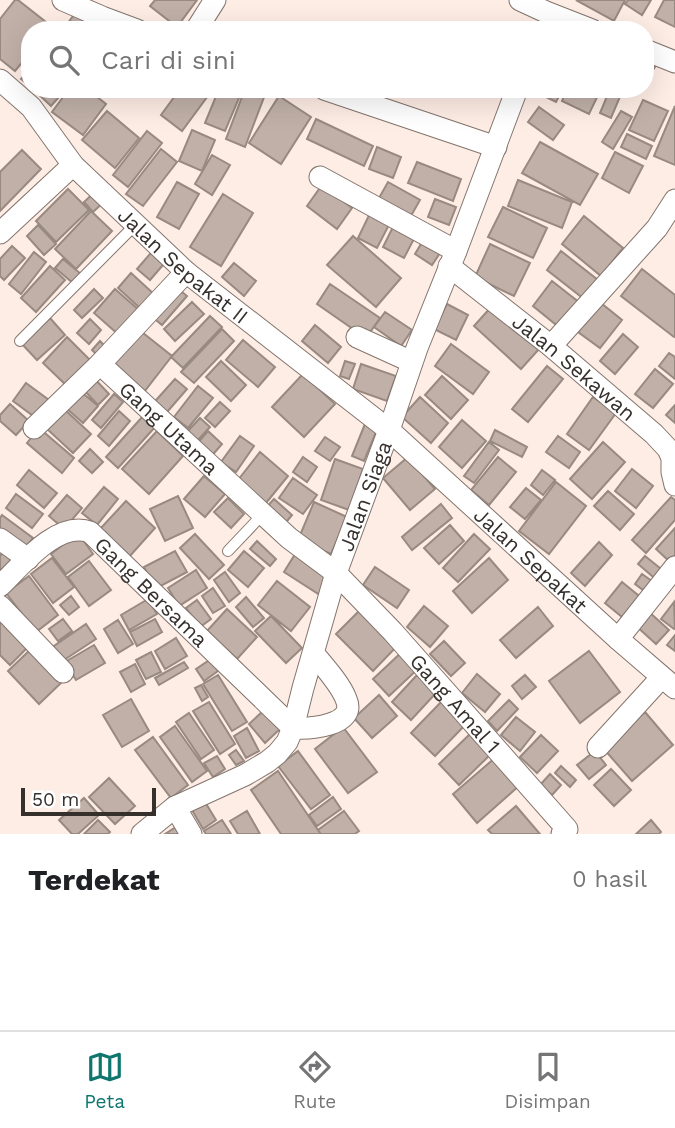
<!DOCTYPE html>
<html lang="id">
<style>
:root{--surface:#fff;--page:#f6f6f6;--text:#202124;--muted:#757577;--line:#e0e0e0;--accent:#0f766e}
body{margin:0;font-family:"Work Sans",sans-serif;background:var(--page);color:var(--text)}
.scale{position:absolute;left:21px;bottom:18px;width:135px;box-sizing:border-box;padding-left:7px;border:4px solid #36302d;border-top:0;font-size:19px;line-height:24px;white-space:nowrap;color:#36302d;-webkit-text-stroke:5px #fff;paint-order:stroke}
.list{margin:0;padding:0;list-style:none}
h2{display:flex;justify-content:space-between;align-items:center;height:91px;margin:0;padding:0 28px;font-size:30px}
h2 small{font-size:23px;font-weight:400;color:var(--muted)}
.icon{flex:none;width:38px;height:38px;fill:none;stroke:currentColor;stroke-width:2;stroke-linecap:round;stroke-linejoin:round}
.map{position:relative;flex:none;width:675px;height:834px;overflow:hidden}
.search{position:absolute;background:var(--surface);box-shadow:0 7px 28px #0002;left:21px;right:21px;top:21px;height:77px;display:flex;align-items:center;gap:18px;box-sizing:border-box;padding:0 24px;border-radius:28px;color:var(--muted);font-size:26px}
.sheet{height:196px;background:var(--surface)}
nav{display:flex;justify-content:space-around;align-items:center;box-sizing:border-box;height:98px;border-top:2px solid var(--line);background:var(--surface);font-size:19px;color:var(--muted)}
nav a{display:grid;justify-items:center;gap:4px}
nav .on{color:var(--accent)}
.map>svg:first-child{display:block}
</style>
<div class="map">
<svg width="675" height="834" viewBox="0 0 675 834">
<rect width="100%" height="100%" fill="#feede5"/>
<path fill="#c0b0a8" stroke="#988981" stroke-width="2" d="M15,0H18L51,26L48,30H30V53L15,71L0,59V19Z
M155,0H197L177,27L150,6Z
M576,0H625L614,21Z
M628,0H651L642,15L625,4Z
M664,0H675V27L655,17Z
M78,9L105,30H63Z
M645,62L655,67L645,83Z
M30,70V86L21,79Z
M33,89H66L51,106Z
M69,89H87L106,104L83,135L52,112Z
M180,89H213L182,131L161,115Z
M219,89H238L242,91L225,131L205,123Z
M245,89H260L266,92L245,147L226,139Z
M540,89H563L556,102L538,93Z
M567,89H601L589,114L562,101Z
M610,89H616L622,92L611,118L600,113Z
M279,96L311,117L281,164L249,143Z
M643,100L668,111L654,141L629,130Z
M675,106V165L654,156Z
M539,107L564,125L553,140L528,122Z
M107,111L139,138L115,168L82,140Z
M621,111L632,117L613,149L602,142Z
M316,119L373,146L364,166L307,139Z
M192,130L215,140L202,171L179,161Z
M147,131L162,143L128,187L113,175Z
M627,134L652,146L646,159L621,147Z
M540,142L598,174L580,205L522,173Z
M377,147L401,157L393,178L369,169Z
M161,149L177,162L143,206L126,194Z
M22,150L41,169L0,211V172Z
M615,152L643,166L629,193L602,178Z
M212,155L230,165L212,195L195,184Z
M417,162L461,179L453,201L408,183Z
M518,180L572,202L562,228L508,206Z
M177,182L199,194L179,229L157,217Z
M388,182L420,200L411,216L379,198Z
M322,185L352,208L337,229L307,206Z
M68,189L89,210L56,242L36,221Z
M97,190L106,200L93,212L84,202Z
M223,194L253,213L221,266L190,247Z
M435,199L456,207L449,225L428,217Z
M503,207L547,228L533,258L488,237Z
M372,209L392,219L377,248L358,238Z
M91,211L112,231L76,269L55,249Z
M584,216L623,248L601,276L562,244Z
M395,223L416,235L404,258L383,247Z
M38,225L56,244L44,255L27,236Z
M353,236L401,278L376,307L327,265Z
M424,239L442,250L432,265L415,254Z
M490,244L530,263L514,296L475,277Z
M12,246L25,258L4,280L0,276V259Z
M156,247L169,258L150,280L137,269Z
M561,251L598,280L584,299L547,270Z
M34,252L46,262L21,294L9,284Z
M63,259L81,274L73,283L55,268Z
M234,263L256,281L244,296L222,277Z
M50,266L65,280L36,312L21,298Z
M642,269L675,295V336L674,337L621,296Z
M131,273L155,295L142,310L118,288Z
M552,281L580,303L560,328L533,306Z
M330,284L380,318L366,338L317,304Z
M176,287L187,296L162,325L151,316Z
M94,289L103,298L82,318L74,310Z
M115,289L140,311L119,335L94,313Z
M192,302L204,314L175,341L164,329Z
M601,303L622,320L600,348L578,332Z
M447,304L468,315L456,340L434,329Z
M492,306L539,349L521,369L474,326Z
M385,312L412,330L401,346L374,327Z
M210,316L222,327L183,368L171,357Z
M50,318L65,335L37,360L22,344Z
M90,319L101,330L89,344L77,333Z
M315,325L341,347L328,363L302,341Z
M138,329L172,356L144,392L110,365Z
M222,329L234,341L194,383L181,372Z
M623,334L638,347L615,374L600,361Z
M67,337L92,362L68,387L43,363Z
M243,340L275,367L258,387L226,360Z
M100,341L106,347L98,356L92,350Z
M451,344L489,372L473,394L435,366Z
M669,353L675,357V379L659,366Z
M221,361L246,385L231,401L206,377Z
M345,361L355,364L349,379L340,376Z
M361,364L396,376L387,401L353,389Z
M547,366L563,379L528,422L512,409Z
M655,369L673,384L653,408L635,394Z
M303,374L335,404L304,437L272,407Z
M442,376L468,400L451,419L425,395Z
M93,377L109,394L98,405L82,388Z
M175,379L187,389L161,419L149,408Z
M26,383L49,400L36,418L13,401Z
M198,386L213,398L188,428L174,417Z
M79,390L98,406L83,423L65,407Z
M114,394L123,402L101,428L92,420Z
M420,397L448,423L431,443L402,417Z
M593,397L616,413L589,450L567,434Z
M220,402L230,411L215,427L205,418Z
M10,404L29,421L16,435L0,421V415Z
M675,405V423L666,415Z
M64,409L91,434L73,453L46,428Z
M119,411L130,421L109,446L98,436Z
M144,415L156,426L118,468L106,457Z
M200,418L210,427L197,441L187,432Z
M462,420L486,441L462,468L439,447Z
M365,424L377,430L364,461L352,456Z
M39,428L74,458L62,473L27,443Z
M495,430L527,447L522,457L490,441Z
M157,431L183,456L149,494L122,469Z
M208,431L222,444L209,459L195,446Z
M240,436L254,446L236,472L221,462Z
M558,436L580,452L569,468L546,452Z
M325,437L340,447L330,461L315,451Z
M489,442L499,450L474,483L464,476Z
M603,442L625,462L592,499L570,479Z
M90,449L103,462L92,473L79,461Z
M260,452L288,476L266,503L238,480Z
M303,457L317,467L307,482L293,472Z
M408,457L435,489L410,510L383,478Z
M498,457L516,472L489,505L471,490Z
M335,459L363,469L349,510L321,500Z
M632,469L653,486L636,508L615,491Z
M29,470L57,493L44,508L17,485Z
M542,470L555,480L543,495L531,485Z
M204,476L225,494L205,517L184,499Z
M293,478L317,495L303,514L279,498Z
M556,482L586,506L549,554L519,531Z
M104,487L118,499L97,525L82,513Z
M526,488L541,500L525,519L510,507Z
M608,491L634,514L620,530L594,506Z
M16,494L43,514L32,528L6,508Z
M67,495L82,508L64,529L49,516Z
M178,496L193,528L165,541L150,509Z
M671,497L675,500V520L646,553L632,540Z
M228,498L244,514L231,528L214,512Z
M274,499L292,515L283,526L264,510Z
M126,501L155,528L129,557L100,529Z
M314,502L347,517L331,554L298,540Z
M441,504L452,518L412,550L402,537Z
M2,515L33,538L23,551L0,534V518Z
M450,525L464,541L439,564L424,548Z
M675,528V555L669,561L656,549Z
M78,533L93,554L66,574L51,554Z
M195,534L224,565L209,579L180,548Z
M474,534L490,549L458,582L443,568Z
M257,541L276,559L270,566L250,549Z
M599,542L612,555L585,586L571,573Z
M7,547L17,556L0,571V556Z
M175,551L187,572L155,589L144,567Z
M244,551L264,568L248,587L228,570Z
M297,551L333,574L320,595L284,572Z
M645,556L666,573L659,582L638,564Z
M52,558L74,587L53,603L31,574Z
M489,558L508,580L472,613L453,591Z
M89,561L111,590L89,606L68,577Z
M375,567L409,590L397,608L363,585Z
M196,570L207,588L179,606L168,588Z
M225,572L240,593L229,602L214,580Z
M642,574L659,586L651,596L635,584Z
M29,576L58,615L36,632L6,593Z
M277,581L310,607L291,631L258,605Z
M622,582L644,600L627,621L605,603Z
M213,588L225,606L213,613L202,596Z
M71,596L79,607L69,615L60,605Z
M246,597L264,618L253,627L236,607Z
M148,599L157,614L129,630L121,615Z
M197,600L211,619L200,627L186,608Z
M674,602L675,628L674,629L661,619Z
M424,606L448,626L430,647L407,627Z
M538,607L553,626L516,658L500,640Z
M362,608L399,644L373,671L336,634Z
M227,609L257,637L237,659L207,631Z
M648,611L669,630L656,644L635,625Z
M271,616L302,648L286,663L255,631Z
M0,617L29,646L10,665L0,655Z
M63,619L72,631L58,641L49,629Z
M155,619L162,632L137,646L130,632Z
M118,620L133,644L118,653L104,629Z
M86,624L96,639L61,662L51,648Z
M675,635V651L667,645Z
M176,638L187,656L165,669L155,651Z
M444,641L465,663L451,676L430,654Z
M94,645L105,663L76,680L65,662Z
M31,649L62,682L39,704L8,671Z
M404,650L420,667L389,696L373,679Z
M589,651L620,692L580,723L549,681Z
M151,652L161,672L146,679L136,660Z
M211,659L218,671L204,681L196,669Z
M184,662L188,668L159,685L155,678Z
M135,664L145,684L131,692L120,672Z
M477,674L500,694L485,712L462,693Z
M218,675L247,722L232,731L203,684Z
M417,675L436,693L411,720L392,702Z
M525,675L536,687L522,699L512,686Z
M201,685L208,697L202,701L195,688Z
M379,695L397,716L372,738L354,718Z
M131,699L149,731L122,747L103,715Z
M444,699L468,722L435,756L411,733Z
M509,700L518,709L497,731L488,721Z
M209,702L235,744L220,754L193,711Z
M263,711L280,729L265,743L249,724Z
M645,712L673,745L632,781L603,748Z
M189,713L214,750L201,759L176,722Z
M516,717L535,732L520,751L501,735Z
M175,726L207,771L192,782L160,737Z
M343,727L377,772L348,793L315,749Z
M247,728L259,751L246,758L234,736Z
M471,733L491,754L459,785L439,764Z
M541,735L558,751L537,773L520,757Z
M153,737L188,785L171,798L135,750Z
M236,750L244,761L236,765L229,755Z
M298,751L330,795L311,809L278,766Z
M595,751L606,765L589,779L577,765Z
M217,756L225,769L213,777L204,763Z
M496,757L520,785L477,823L453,794Z
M561,766L576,780L570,787L555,773Z
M611,769L631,790L614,806L594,785Z
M278,771L320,833L318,834H281L251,790Z
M550,774L561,785L552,795L540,785Z
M109,778L135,806L115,824L89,797Z
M333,797L341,809L317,826L309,815Z
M84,798L99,815L78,834H72L59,820Z
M205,802L216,820L203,829L192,810Z
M516,806L540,834H492L488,830Z
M247,811L260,834H238L230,821Z
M344,811L359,831L355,834H321L318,830Z
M98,820L110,832L108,834H84Z
M222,820L231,834H206L204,831Z
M651,820L661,832L659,834H636Z
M179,825L185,834H165Z"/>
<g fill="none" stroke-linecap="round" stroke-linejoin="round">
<defs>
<path id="service" d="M20,341L136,224
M228,551L263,514"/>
<g id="minor">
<path d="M63,0L102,17L137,30"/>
<path d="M520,0L546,12L592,30"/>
<path d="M196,30L215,0"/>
<path d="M645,50L675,62"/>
<path id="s1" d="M0,80L31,107L73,165L186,272L389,430L618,639L675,688"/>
<path d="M324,89L496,147"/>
<path d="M320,177L456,251"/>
<path d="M0,233L73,165"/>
<path id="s2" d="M449,266L551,346L654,434L668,449L672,458V472L675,485"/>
<path id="s3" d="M186,272L100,364L289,538L336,573L393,632L567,829L562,834"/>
<path d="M357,337L412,362"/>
<path d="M551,346L657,228L675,200"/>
<path d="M34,428L100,364"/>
<path d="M0,539L28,559"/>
<path id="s4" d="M0,586C21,566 57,520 90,532L293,728C309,729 358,726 346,699C341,685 324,666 314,654"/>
<path d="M0,606L63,672"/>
<path d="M618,639L675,567"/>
<path d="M598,747L661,678"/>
<path d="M175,807L191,834"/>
<path id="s5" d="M142,834L175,807L245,775L267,762L277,754L287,742L293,728L303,688L336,573L389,430L417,348L456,251L517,89"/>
</g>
</defs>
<use href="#service" stroke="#83756d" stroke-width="12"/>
<use href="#minor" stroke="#83756d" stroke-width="23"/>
<use href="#service" stroke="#fff" stroke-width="10"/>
<use href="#minor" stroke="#fff" stroke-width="21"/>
</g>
<g text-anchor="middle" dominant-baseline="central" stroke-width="6" stroke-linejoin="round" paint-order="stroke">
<g font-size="21" fill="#36302d" stroke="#fff">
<text stroke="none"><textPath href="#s1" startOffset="262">Jalan Sepakat II</textPath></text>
<text stroke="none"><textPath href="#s2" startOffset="161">Jalan Sekawan</textPath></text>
<text stroke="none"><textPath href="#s3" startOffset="220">Gang Utama</textPath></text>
<text stroke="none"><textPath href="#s5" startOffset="432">Jalan Siaga</textPath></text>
<text stroke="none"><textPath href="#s1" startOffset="718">Jalan Sepakat</textPath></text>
<text stroke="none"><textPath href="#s4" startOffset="196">Gang Bersama</textPath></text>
<text stroke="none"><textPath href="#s3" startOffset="618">Gang Amal 1</textPath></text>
</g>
</g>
</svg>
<div class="scale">50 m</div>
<div class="search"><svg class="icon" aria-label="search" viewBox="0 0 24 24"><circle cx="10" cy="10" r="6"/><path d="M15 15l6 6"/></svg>Cari di sini</div>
</div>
<section class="sheet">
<h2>Terdekat<small>0 hasil</small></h2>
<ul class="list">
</ul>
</section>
<nav>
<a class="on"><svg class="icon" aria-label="map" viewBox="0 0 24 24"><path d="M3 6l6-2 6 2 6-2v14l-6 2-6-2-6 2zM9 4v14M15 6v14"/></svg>Peta</a>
<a><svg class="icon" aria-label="directions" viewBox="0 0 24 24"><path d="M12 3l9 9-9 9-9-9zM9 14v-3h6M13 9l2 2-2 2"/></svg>Rute</a>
<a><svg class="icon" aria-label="saved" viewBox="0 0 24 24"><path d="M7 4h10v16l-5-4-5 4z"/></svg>Disimpan</a>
</nav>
